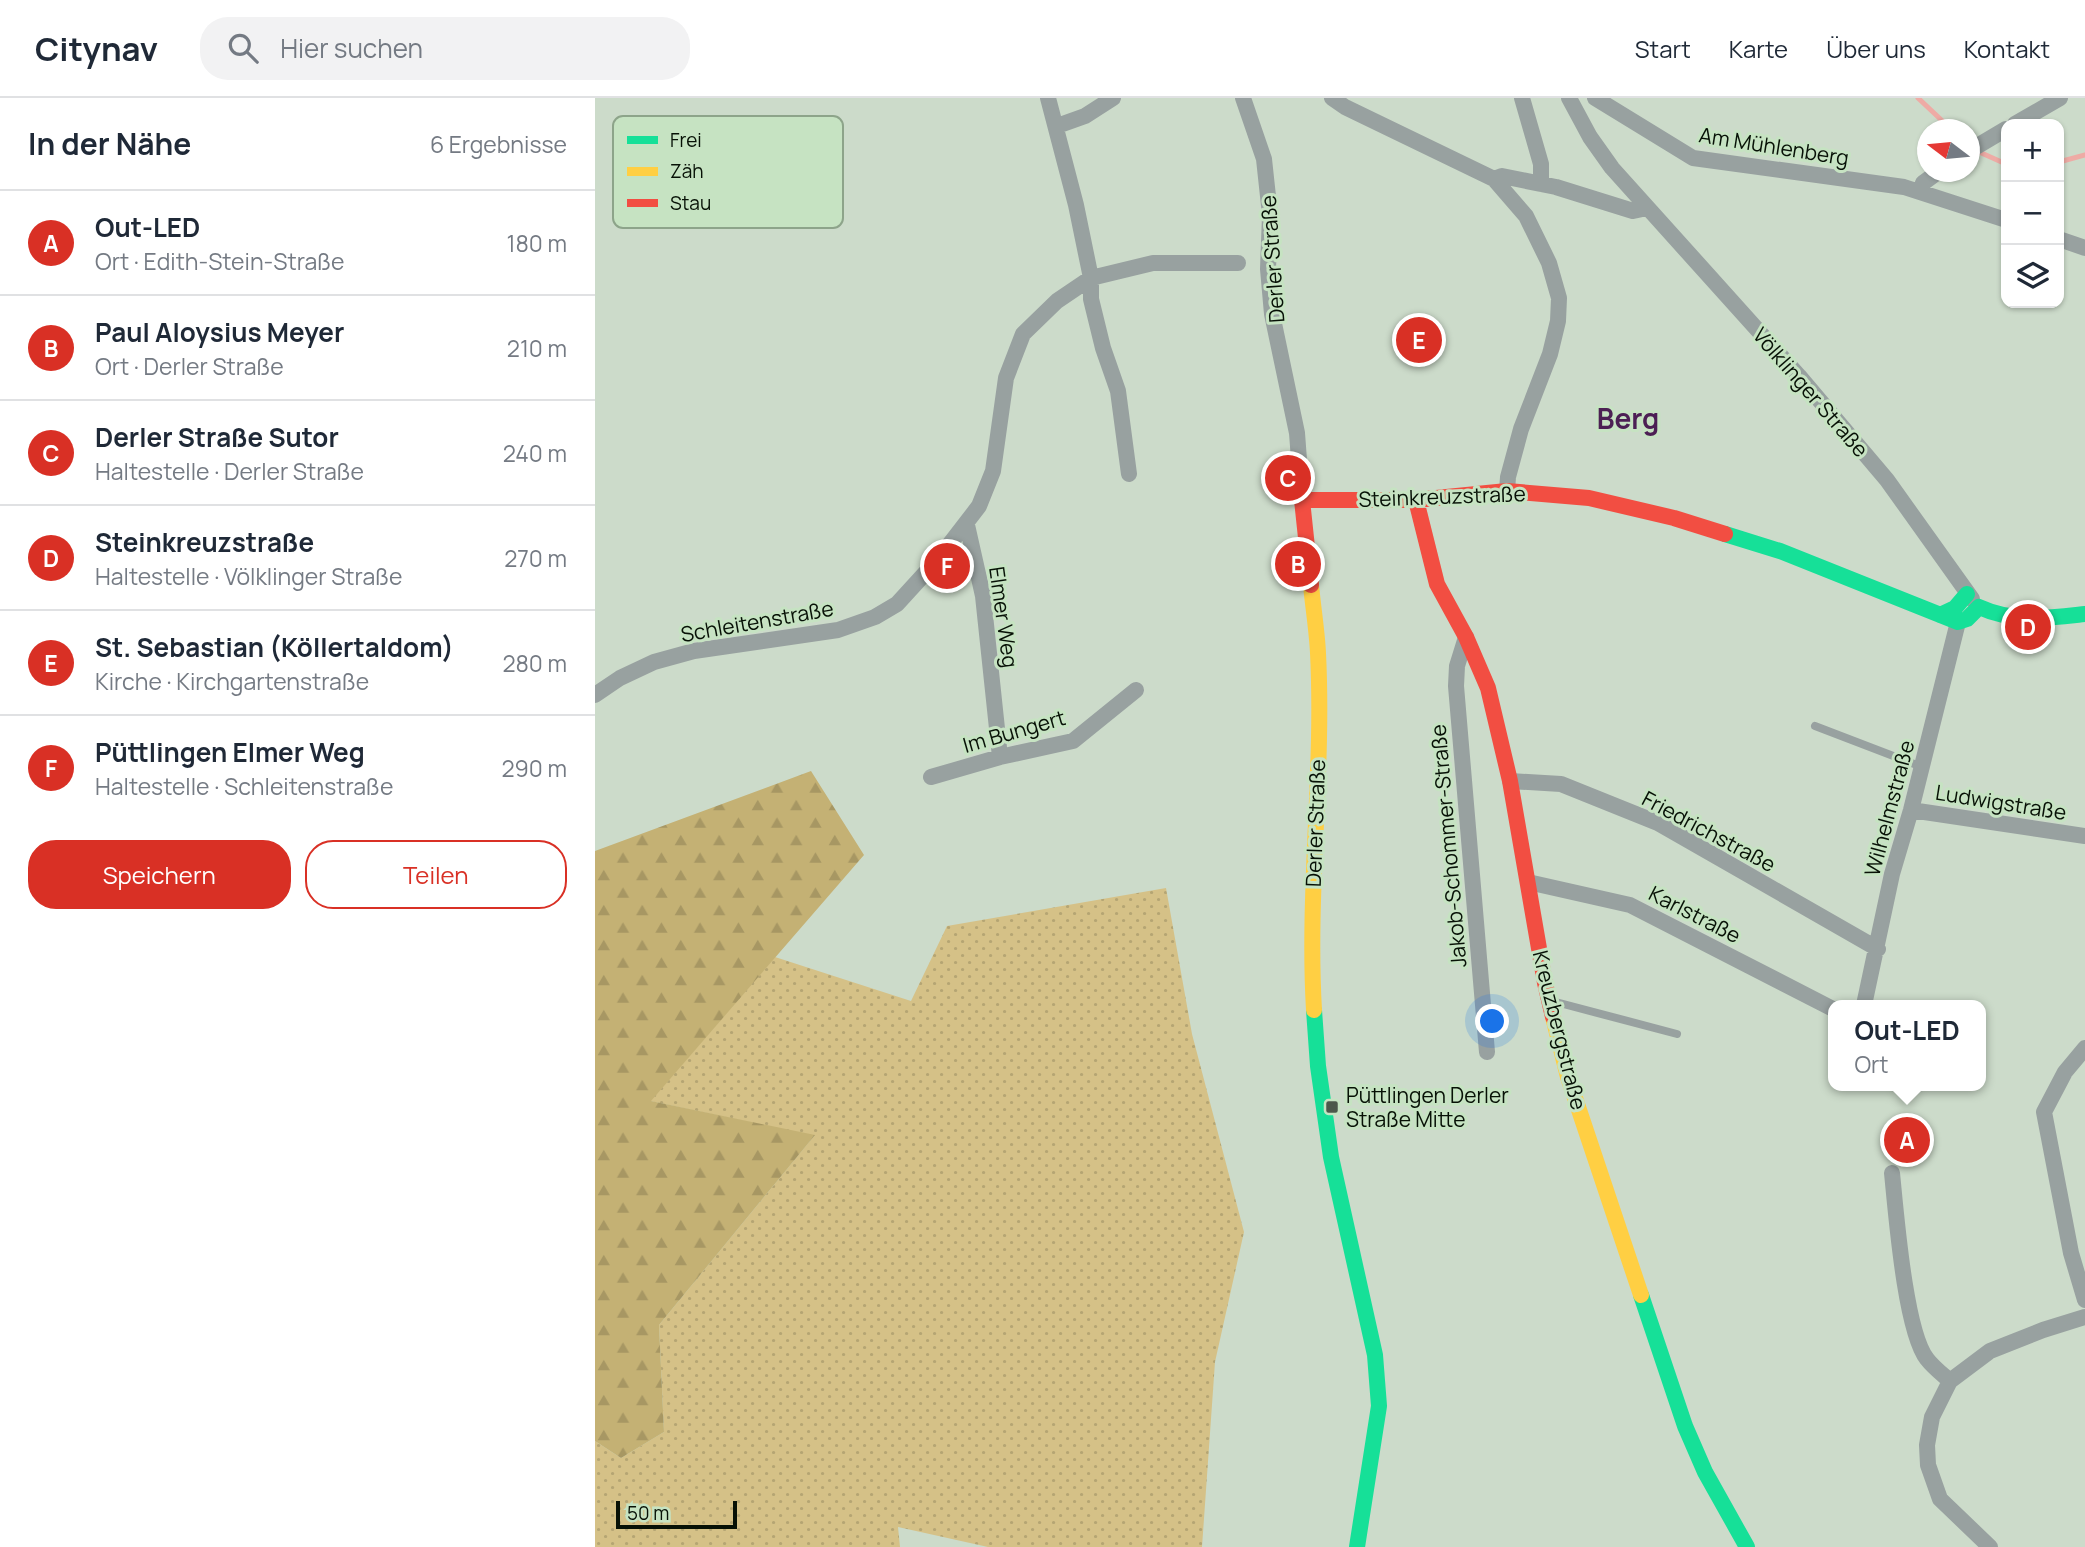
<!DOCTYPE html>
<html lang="de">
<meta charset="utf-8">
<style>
:root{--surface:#fff;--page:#f2f2f3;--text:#1f2937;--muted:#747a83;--line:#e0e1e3;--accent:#d93025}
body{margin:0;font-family:Manrope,sans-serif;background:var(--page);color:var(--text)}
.controls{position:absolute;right:21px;top:21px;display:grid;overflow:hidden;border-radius:14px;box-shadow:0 2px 5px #0004}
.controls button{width:63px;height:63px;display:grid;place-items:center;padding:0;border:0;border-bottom:2px solid var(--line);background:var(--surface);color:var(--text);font:35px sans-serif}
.compass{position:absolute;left:1322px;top:21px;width:63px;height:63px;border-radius:50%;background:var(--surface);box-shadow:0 2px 5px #0004;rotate:286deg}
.scale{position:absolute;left:21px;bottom:18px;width:121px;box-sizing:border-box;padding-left:7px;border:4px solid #071106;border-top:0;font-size:19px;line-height:24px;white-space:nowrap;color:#071106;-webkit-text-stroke:5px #c6e3c2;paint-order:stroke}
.you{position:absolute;left:898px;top:924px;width:24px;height:24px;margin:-18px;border:5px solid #fff;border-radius:50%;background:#1a73e8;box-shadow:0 0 0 10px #1a73e833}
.badge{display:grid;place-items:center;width:46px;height:46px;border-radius:50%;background:var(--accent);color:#fff;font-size:23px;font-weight:700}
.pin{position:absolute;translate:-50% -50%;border:4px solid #fff;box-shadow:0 2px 7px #0006}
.popup{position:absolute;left:1233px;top:902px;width:158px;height:91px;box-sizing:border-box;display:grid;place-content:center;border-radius:14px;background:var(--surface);filter:drop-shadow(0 2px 5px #0005);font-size:23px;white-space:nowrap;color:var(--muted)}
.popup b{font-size:26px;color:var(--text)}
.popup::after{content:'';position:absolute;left:50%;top:100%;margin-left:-14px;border:14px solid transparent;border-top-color:var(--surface)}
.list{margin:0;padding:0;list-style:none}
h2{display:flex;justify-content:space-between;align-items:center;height:91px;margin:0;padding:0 28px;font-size:30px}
h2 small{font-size:23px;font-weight:400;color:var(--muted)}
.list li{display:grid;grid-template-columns:46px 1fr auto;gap:21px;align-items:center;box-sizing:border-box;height:105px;padding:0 28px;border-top:2px solid var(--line)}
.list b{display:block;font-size:26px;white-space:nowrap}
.list p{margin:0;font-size:23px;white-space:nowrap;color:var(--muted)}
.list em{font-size:23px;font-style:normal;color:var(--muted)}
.actions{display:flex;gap:14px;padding:21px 28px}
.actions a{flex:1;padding:16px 0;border:2px solid var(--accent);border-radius:28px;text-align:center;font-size:24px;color:var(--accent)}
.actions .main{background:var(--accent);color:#fff}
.icon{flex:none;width:38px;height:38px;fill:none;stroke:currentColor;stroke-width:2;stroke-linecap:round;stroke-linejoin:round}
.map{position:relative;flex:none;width:1490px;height:1449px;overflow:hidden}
header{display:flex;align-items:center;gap:42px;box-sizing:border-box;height:98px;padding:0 35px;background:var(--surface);border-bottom:2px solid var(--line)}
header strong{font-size:33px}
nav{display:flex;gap:38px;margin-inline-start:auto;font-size:24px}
.search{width:490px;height:63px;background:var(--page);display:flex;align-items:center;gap:18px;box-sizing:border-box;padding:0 24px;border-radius:28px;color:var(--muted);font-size:26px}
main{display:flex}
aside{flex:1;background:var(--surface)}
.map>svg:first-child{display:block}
</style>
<header>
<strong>Citynav</strong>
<div class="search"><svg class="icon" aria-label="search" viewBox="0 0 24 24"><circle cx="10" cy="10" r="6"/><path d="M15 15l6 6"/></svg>Hier suchen</div>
<nav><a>Start</a><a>Karte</a><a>Über uns</a><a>Kontakt</a></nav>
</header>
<main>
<aside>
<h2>In der Nähe<small>6 Ergebnisse</small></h2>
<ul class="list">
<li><span class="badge">A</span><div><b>Out-LED</b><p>Ort · Edith-Stein-Straße</p></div><em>180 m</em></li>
<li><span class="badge">B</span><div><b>Paul Aloysius Meyer</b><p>Ort · Derler Straße</p></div><em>210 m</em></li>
<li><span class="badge">C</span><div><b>Derler Straße Sutor</b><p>Haltestelle · Derler Straße</p></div><em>240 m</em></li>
<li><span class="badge">D</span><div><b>Steinkreuzstraße</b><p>Haltestelle · Völklinger Straße</p></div><em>270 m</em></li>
<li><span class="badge">E</span><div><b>St. Sebastian (Köllertaldom)</b><p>Kirche · Kirchgartenstraße</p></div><em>280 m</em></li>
<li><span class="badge">F</span><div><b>Püttlingen Elmer Weg</b><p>Haltestelle · Schleitenstraße</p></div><em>290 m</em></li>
</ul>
<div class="actions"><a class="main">Speichern</a><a>Teilen</a></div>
</aside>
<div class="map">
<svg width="1490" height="1449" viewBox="0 0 1490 1449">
<defs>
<pattern id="grass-dots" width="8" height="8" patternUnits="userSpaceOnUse" patternTransform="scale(1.75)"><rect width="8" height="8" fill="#d5c187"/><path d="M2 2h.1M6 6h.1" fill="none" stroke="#b5a573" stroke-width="1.8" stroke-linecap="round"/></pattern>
<pattern id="forest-firs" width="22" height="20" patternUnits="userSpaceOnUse" patternTransform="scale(1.75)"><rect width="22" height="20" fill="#c4b174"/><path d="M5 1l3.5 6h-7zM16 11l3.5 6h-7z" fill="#a79763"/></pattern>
</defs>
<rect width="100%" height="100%" fill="#ccdbca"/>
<path fill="url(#grass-dots)" d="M571,790L597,936L649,1134L620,1264L607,1449H393L303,1429L305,1449H0V1343L26,1360L69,1334L64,1227L219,1038L55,1003L180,859L316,903L352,828Z"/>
<path fill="url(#forest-firs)" d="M216,673L269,757L56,1003L220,1037L64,1227L69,1334L26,1360L0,1343V753Z"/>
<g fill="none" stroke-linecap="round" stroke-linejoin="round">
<path stroke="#eeaba5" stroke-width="5" d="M1323,0L1357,32
M1382,53L1411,66
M1464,64L1490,57"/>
<path stroke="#98a1a0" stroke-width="8" d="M1220,628L1327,669
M957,903L1082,936"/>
<path stroke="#98a1a0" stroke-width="16" d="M453,0L481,107L496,180V201L508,250L523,293L534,376
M648,0L669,61L675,117L673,171L677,216L702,335L707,402
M737,0L750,9L899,81L931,118L954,165L964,200L963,223L955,256L926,331L913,379L912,393
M927,0L946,66V86
M974,0L995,39L1017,70L1204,278L1292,382L1377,501
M1000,0L1098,60L1309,89L1411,122
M1420,26L1465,0
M462,28L490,18L518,0
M1374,53L1411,31
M899,81L907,78L961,89L1038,113L1052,110
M1325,94L1328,85L1343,74
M1464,141L1490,150
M372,427L388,498L405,659
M871,539L862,568L861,588L892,954
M0,597L25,580L59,564L99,553L243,532L280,519L302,506L344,460L384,408L398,373L411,280L428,236L462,203L496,180L558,165H643
M336,679L405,659L478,643L541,592
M915,683L966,686L1063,725L1283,851
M1316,712L1490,738
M933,784L1035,807L1238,911
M1269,907L1297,776L1316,712L1363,524
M1490,950L1470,974L1449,1014L1476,1155L1490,1202
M1297,1075C1301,1114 1310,1233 1332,1261C1338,1269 1347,1276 1355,1283
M1395,1449L1345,1401L1333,1367L1332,1347L1337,1319L1355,1283L1395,1253L1448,1232L1490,1219"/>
<path stroke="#16e098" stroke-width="16" d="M1130,436L1185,453L1363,524L1372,521L1384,509C1419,525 1453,520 1490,516
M1345,517L1360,510L1372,496
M719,912L723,968L736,1059L780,1257L784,1308L762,1449
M1046,1197L1090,1328L1110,1374L1152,1449"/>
<path stroke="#ffcf43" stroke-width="16" d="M716,487C718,509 722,533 723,555C729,674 712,793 719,912
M958,919L973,979L1046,1197"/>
<path stroke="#f24e42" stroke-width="16" d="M821,402L842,486L871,539L893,590L915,683L950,885L958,919
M716,487L707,402H821L912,393L994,400L1079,420L1130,436"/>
</g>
<rect fill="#4c584b" stroke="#c6e3c2" stroke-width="2.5" x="730" y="1002" width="14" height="14" rx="3.5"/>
<g text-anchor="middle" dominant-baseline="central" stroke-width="6" stroke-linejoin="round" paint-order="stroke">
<g font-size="21" fill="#071106" stroke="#c6e3c2">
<text transform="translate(1179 48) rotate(9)">Am Mühlenberg</text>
<text transform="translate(677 161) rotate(-94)">Derler Straße</text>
<text transform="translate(1216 294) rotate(49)">Völklinger Straße</text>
<text transform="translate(847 398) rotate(-2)">Steinkreuzstraße</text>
<text transform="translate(409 519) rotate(82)">Elmer Weg</text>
<text transform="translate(162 523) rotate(-10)">Schleitenstraße</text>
<text transform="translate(419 633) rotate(-16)">Im Bungert</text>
<text transform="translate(1406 704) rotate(9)">Ludwigstraße</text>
<text transform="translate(1294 710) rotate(-75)">Wilhelmstraße</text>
<text transform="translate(720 725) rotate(-88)">Derler Straße</text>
<text transform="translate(1114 733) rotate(28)">Friedrichstraße</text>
<text transform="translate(853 748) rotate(-95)">Jakob-Schommer-Straße</text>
<text transform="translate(1100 816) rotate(27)">Karlstraße</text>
<text transform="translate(965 932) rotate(76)">Kreuzbergstraße</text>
</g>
<g font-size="21" fill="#071106" stroke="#c6e3c2" text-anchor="start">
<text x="751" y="997">Püttlingen Derler<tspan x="751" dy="24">Straße Mitte</tspan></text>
</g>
<g font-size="28" font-weight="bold" fill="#4c2054" stroke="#c6e3c2">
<text x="1033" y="320">Berg</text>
</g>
</g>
<rect x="18" y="18" width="230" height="112" rx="10" fill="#c6e3c2" stroke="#8da48a" stroke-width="2"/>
<rect x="32" y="38" width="31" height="8" fill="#16e098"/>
<rect x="32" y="69" width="31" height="9" fill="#ffcf43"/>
<rect x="32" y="101" width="31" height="8" fill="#f24e42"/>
<g font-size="19" fill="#071106">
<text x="75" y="49">Frei</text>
<text x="75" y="80">Zäh</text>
<text x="75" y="112">Stau</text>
</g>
</svg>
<div class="controls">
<button>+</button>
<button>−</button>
<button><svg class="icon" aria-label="layers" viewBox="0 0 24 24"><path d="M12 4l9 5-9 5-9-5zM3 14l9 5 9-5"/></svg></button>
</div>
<svg class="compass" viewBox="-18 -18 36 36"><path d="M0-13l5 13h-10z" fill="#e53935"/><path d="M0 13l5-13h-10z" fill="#747a83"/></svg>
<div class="scale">50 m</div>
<div class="you"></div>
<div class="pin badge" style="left:1312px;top:1042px">A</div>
<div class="popup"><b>Out-LED</b>Ort</div>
<div class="pin badge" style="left:703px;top:466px">B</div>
<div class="pin badge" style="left:693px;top:380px">C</div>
<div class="pin badge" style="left:1433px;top:529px">D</div>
<div class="pin badge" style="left:824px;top:242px">E</div>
<div class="pin badge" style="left:352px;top:468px">F</div>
</div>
</main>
